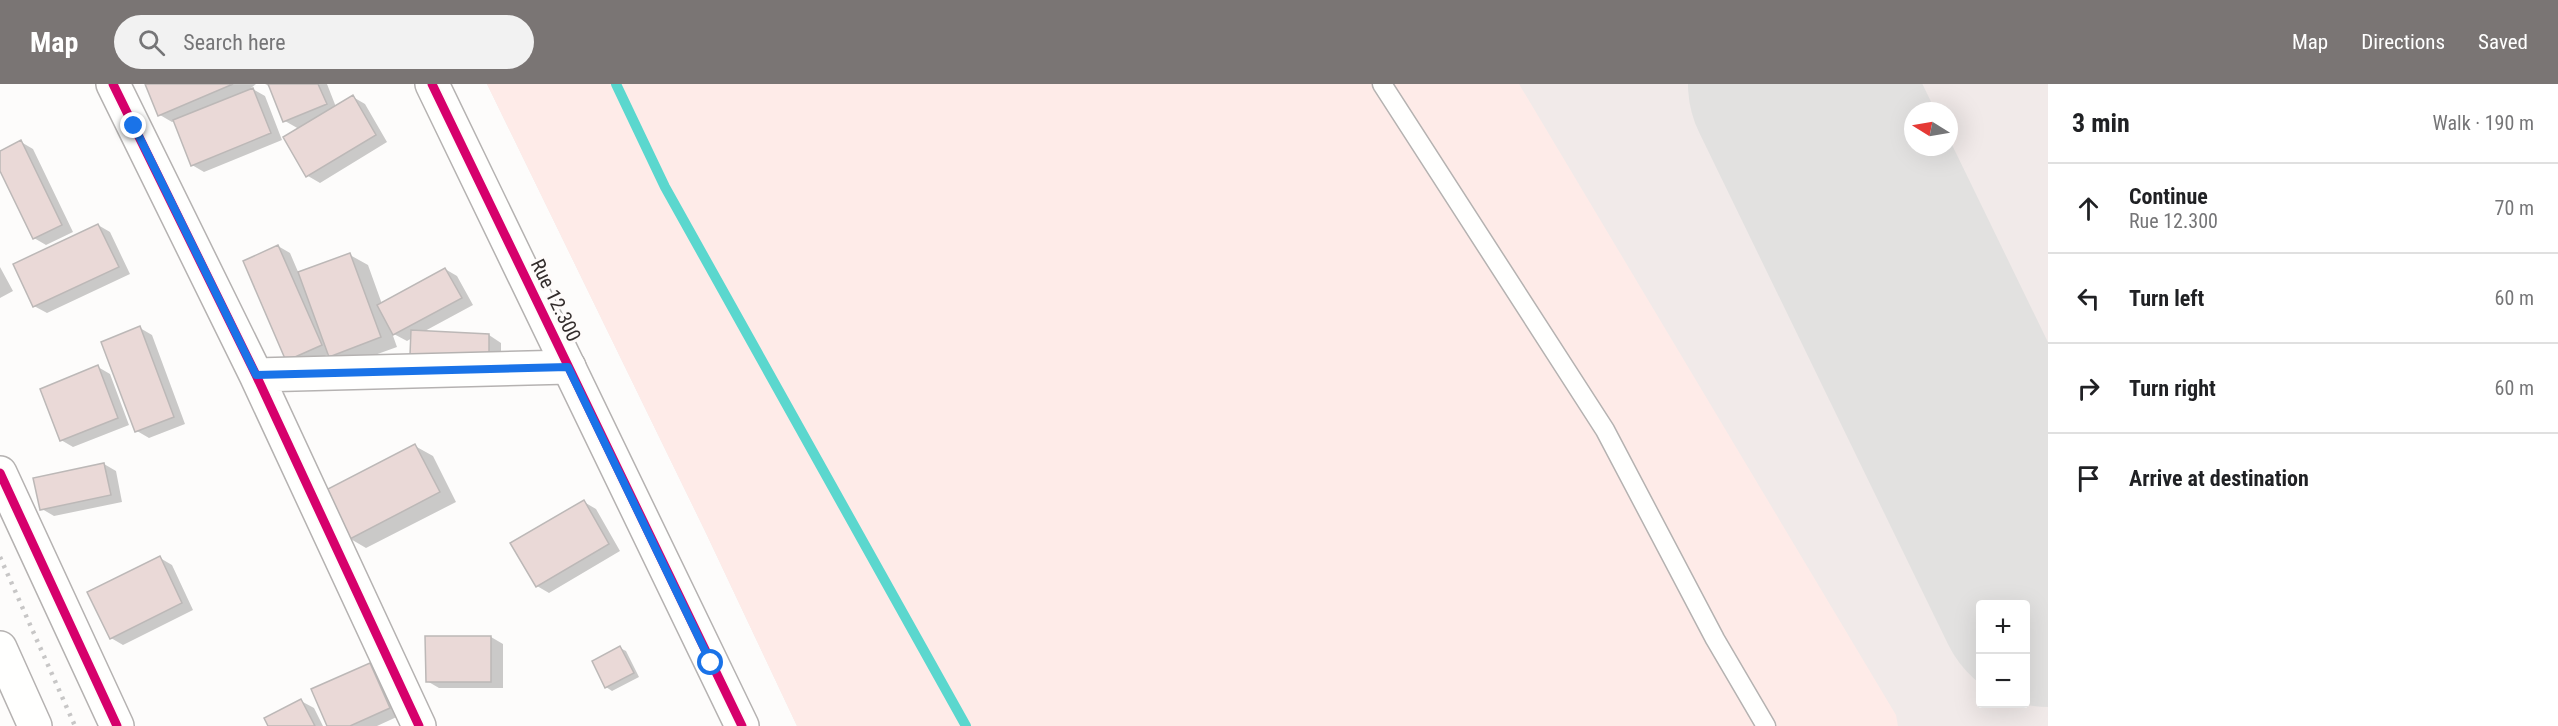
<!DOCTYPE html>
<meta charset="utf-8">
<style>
:root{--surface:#fff;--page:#f2f2f2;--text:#202124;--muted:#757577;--line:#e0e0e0;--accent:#7a7574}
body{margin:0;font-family:"Roboto Condensed",sans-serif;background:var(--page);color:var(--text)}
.controls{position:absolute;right:18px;bottom:18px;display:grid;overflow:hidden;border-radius:6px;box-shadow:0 6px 24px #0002}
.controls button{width:54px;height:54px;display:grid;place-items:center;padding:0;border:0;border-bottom:2px solid var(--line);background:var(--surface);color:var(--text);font:30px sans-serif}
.compass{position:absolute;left:1904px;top:18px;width:54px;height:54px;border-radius:50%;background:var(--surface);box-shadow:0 6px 24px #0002;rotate:281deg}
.stop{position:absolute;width:18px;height:18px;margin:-14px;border:4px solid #1a73e8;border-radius:50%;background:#fff}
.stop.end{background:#1a73e8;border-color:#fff;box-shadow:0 2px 6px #0008}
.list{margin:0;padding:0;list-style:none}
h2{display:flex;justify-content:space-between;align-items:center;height:78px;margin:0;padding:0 24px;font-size:26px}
h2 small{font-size:20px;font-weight:400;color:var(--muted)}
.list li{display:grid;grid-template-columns:39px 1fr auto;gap:18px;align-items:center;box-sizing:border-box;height:90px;padding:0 24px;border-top:2px solid var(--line)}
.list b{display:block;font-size:22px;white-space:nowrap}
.list p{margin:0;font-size:20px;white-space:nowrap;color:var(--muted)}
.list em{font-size:20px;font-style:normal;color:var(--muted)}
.icon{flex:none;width:33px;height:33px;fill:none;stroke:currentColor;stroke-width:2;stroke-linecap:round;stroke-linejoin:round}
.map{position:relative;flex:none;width:2048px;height:642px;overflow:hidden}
header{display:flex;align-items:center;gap:36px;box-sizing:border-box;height:84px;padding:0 30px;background:var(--accent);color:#fff}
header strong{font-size:28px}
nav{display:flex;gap:33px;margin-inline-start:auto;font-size:21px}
.search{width:420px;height:54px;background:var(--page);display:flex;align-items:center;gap:15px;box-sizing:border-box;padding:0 21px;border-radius:33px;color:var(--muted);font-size:22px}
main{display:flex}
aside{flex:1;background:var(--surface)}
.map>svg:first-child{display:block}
</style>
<header>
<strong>Map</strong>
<div class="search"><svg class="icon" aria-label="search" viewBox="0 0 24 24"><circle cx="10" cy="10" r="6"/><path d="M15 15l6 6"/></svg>Search here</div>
<nav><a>Map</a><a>Directions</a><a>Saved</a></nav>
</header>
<main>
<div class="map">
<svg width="2048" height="642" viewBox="0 0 2048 642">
<rect width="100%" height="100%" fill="#fdfcfb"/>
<path fill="#f1eae9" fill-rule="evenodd" d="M487,0H2048V642H797L705,447ZM1913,27H1949V63H1913ZM1980,520H2026V620H1980Z"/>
<path fill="#feebe8" d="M487,0H1519L1896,631L1898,642H797L705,447Z"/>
<path fill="#0003" d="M146,0H256L251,4L265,12L282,56L204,88L192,81L175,37L172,38L160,31Z
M265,0H327L336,23L353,13L365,20L387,58L320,99L308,92L299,45L285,37L271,3Z
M21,58L33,65L73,148L46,161L34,154L0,84V68Z
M98,141L110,148L130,190L47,229L34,222Z
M278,162L290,169L299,190L350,171L368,181L382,220L445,185L457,192L473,221L423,248L489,251L501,259V280L412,254L407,257L392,249L397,263L347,281L329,270L300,283L287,275Z
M0,183L13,207L0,214Z
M140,244L152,251L185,340L149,354L137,347Z
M98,283L110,290L129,341L73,363L61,356Z
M415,362L433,372L456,418L366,464L349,454Z
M104,380L116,387L122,418L54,432L42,425Z
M584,418L596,425L620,467L549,509L537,502Z
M160,474L172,481L193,526L123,561L111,554Z
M491,553L503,560V604H439L427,597Z
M620,564L626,567L639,593L612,607L606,603Z
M370,581L382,588L401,631L377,642H328Z
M301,617L314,624L323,642H270Z"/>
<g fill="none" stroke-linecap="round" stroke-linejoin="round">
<path stroke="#5bd7ce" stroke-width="10" d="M616,0L665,103L966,642"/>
<path stroke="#e2e1e0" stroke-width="222" d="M1799,0L2048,512"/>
</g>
<path fill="#ead9d7" stroke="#bcb8b7" stroke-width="1.5" d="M145,0H233L158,32Z
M268,0H318L327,20L283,38Z
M253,4L271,49L191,82L173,36Z
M353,11L376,51L306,93L283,53Z
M21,56L62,141L33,155L0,87V67Z
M98,140L119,183L33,223L13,180Z
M278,161L322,261L286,277L243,177Z
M350,169L381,253L329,273L298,188Z
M445,184L462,214L393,251L377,221Z
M140,242L174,333L135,348L101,258Z
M411,246L489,250V274L410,271Z
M98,281L118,334L60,357L40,305Z
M415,360L440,408L348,456L324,407Z
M104,379L111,411L40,426L33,394Z
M584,416L609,460L536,503L510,459Z
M160,472L182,519L110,555L87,508Z
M425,552H491V598H426Z
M620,562L634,589L605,604L592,577Z
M370,579L390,624L350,642H327L311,605Z
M301,615L315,642H268L264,634Z"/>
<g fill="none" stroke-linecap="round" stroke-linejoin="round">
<defs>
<path id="lane" d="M1382,0L1605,346L1715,555L1766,642"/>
<path id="street" d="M113,0L256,291L419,642
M256,291L569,283
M0,389L117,642
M0,564L35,642"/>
<path id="secondary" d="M432,0L742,642"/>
</defs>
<use href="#lane" stroke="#b5b2b1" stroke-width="21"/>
<use href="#street" stroke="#b5b2b1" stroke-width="36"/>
<use href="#secondary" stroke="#b5b2b1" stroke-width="36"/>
<use href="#lane" stroke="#fffffe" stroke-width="18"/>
<use href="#street" stroke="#fffffe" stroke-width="33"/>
<use href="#secondary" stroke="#fffffe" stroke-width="33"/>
<path stroke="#c7c6c6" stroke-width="4.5" stroke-dasharray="3 6" stroke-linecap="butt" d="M0,473L75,642"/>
<defs>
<path id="cycleway" d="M113,0L256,291L419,642
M432,0L742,642
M0,389L117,642"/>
</defs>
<use href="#cycleway" stroke="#fefbfa" stroke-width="13"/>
<use href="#cycleway" stroke="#d6006c" stroke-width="9"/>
</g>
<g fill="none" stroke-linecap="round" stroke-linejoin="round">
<path stroke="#1a73e8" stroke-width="8" d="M134,42L256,291L568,283L711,579"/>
</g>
<g text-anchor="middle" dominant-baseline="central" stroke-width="6" stroke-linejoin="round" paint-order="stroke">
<g font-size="20" fill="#332d2c" stroke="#fefbfa">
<text transform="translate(556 216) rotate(64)">Rue 12.300</text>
</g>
</g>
</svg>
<div class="controls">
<button>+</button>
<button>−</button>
</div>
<svg class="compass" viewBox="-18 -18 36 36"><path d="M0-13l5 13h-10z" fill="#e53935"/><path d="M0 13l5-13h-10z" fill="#757577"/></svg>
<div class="stop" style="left:711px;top:579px"></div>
<div class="stop end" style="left:134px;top:42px"></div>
</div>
<aside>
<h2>3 min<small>Walk · 190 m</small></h2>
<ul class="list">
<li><svg class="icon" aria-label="ahead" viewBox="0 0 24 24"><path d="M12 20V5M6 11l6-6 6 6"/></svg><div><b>Continue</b><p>Rue 12.300</p></div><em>70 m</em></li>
<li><svg class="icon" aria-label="left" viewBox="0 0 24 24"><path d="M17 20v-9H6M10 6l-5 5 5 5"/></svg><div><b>Turn left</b></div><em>60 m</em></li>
<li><svg class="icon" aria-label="right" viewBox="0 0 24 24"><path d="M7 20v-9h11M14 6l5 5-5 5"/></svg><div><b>Turn right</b></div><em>60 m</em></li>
<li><svg class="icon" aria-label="arrive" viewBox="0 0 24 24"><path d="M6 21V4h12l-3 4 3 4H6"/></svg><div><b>Arrive at destination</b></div></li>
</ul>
</aside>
</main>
